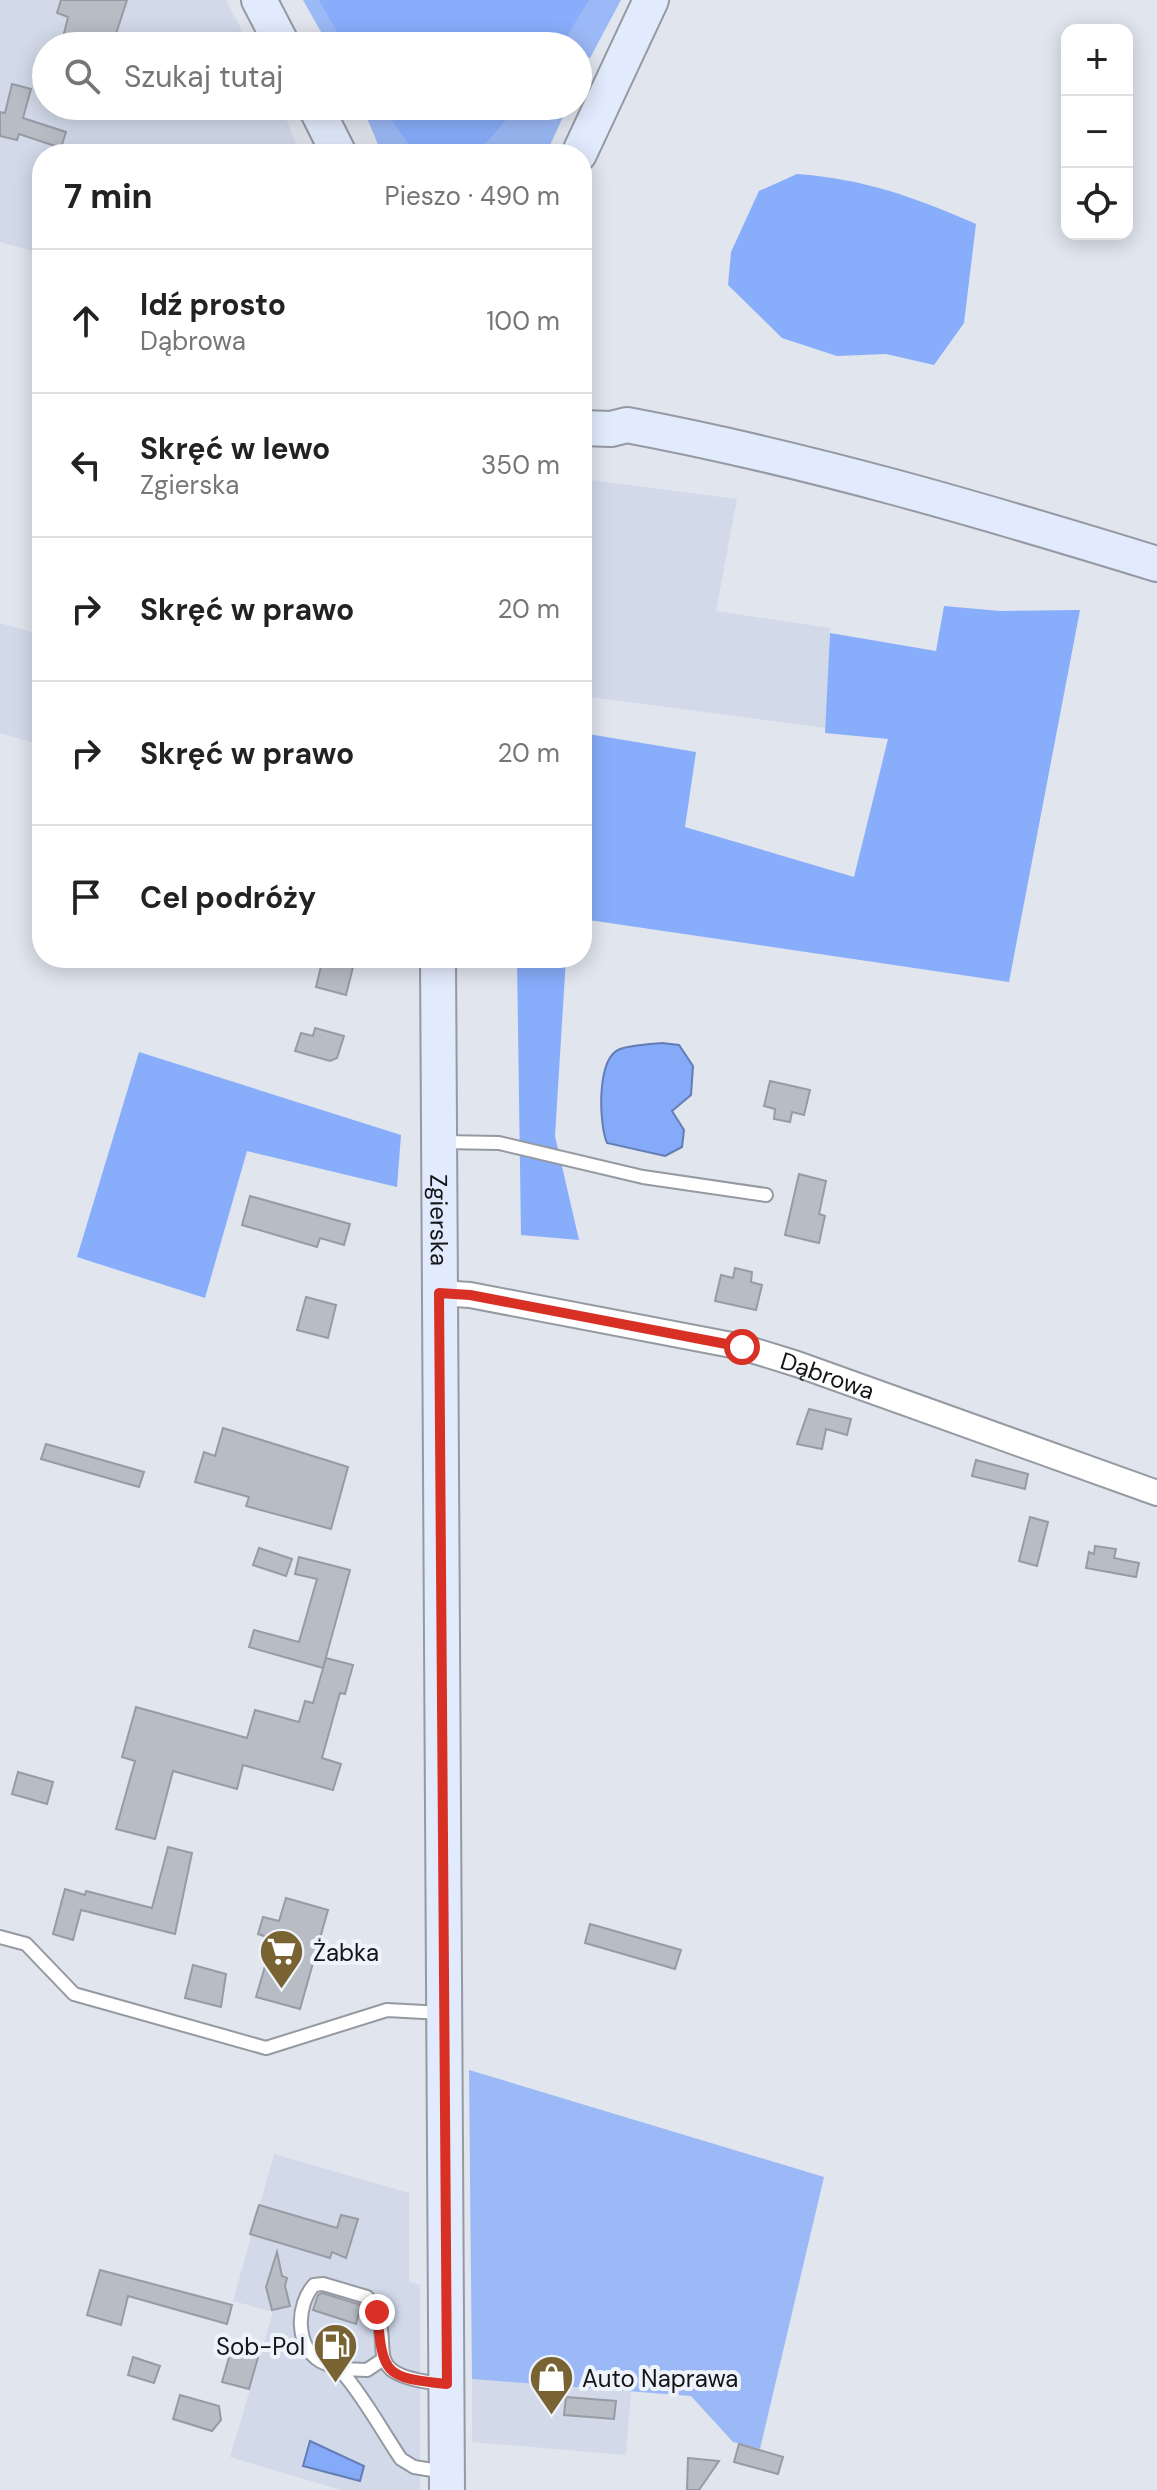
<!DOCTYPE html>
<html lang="pl">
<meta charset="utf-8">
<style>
:root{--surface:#fff;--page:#f2f2f2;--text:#222;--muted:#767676;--line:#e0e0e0}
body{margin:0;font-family:"DM Sans",sans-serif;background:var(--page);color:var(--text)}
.controls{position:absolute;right:24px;top:24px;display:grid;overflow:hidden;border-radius:16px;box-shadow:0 4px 20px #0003}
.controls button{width:72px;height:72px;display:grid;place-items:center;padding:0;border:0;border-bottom:2px solid var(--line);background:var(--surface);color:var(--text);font:40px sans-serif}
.stop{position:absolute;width:24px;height:24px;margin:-18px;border:6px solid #d93025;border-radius:50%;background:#fff}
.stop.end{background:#d93025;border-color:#fff;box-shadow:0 2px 8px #0008}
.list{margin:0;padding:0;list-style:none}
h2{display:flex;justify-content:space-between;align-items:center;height:104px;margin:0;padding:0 32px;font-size:34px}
h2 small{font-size:26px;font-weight:400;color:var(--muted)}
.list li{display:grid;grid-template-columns:52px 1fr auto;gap:24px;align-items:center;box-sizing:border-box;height:144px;padding:0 32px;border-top:2px solid var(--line)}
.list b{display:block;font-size:30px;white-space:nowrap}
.list p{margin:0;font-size:26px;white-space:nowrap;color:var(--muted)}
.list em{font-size:26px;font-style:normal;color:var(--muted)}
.icon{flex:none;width:44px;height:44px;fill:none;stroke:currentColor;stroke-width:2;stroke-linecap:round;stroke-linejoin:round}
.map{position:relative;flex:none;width:1157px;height:2490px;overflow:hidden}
.search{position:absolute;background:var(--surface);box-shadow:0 4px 20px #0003;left:32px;top:32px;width:560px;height:88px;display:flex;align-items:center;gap:20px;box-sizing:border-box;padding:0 28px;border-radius:44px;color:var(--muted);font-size:30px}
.panel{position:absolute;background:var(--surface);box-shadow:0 4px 20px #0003;left:32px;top:144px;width:560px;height:824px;border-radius:32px}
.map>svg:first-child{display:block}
</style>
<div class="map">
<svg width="1157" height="2490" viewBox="0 0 1157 2490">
<rect width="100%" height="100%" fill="#e0e5ee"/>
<path fill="#d2daea" d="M0,0H226L250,46H46V106H281L300,154H42V254L0,242Z
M582,479L737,499L716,611L830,628L826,728L582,696Z
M0,623L42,635V745L0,733Z
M274,2154L409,2193V2282L420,2285V2490H341L230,2457L273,2312L233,2301Z
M472,2379L631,2391L626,2455L472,2442Z"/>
<path fill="#9bb9f6" d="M303,0H621L590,58L581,54L578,60V46H329Z
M362,106H568L546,154H382Z
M469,2070L824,2177L760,2449L733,2442L691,2396L472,2379Z"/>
<path fill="#88adfb" d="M319,0H589L561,46H345Z
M381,106H518C474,157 484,154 416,154Z
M797,174C865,179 914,197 976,224L964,323L934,365L886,354L837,356L782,338L728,285L731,252L759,191Z
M944,606L1000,611L1080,610L1009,982L582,919V733L696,752L685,827L854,877L888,739L825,733L830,633L936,651Z
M517,958H566L555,1136L579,1240L521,1235Z
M139,1052L401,1135L397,1187L247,1151L205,1298L77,1257Z"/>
<path fill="#85aaf8" stroke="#637db5" stroke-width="2" d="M662,1043L679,1045L693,1066L691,1095L672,1111L684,1130L682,1147L665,1156L607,1143C599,1124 596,1058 620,1049C631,1045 651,1044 662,1043Z
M310,2441L364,2466L360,2481L303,2466Z"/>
<path fill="#b8bcc5" stroke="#979ba3" stroke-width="2" d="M61,0H127L112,46H61L68,17L57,13Z
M12,84L31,89L23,118L66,132L61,148L19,134L17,140L0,136V112L5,113Z
M323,958L354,963L346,995L316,987Z
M315,1028L344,1036L337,1058L330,1061L295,1051L301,1033L313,1036Z
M770,1081L810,1090L804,1115L792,1112L790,1122L774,1119L775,1109L764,1106Z
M799,1174L826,1181L819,1214L825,1216L819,1243L785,1235Z
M250,1196L350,1224L344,1245L320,1238L317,1247L242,1225Z
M735,1268L752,1272L751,1282L762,1285L756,1310L715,1301L721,1275L733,1278Z
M306,1297L336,1305L328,1338L297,1330Z
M809,1409L851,1419L847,1435L826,1429L822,1449L797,1444Z
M223,1428L348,1467L331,1529L246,1506L249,1497L195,1482L204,1452L215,1456Z
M46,1444L144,1472L139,1487L41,1459Z
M976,1460L1028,1474L1025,1489L972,1476Z
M1030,1517L1048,1522L1037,1566L1019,1561Z
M1095,1546L1116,1549L1114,1558L1139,1563L1136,1577L1086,1568L1089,1552L1094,1554Z
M259,1548L292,1559L286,1576L253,1565Z
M299,1557L350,1570L323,1668L249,1647L254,1630L299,1642L317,1579L295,1574Z
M326,1658L353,1665L345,1694L340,1693L322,1758L341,1764L333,1790L243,1765L237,1789L173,1771L155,1839L116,1829L135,1761L122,1757L136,1707L247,1738L255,1710L299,1722L305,1701L313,1703Z
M18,1772L53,1782L47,1804L12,1794Z
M168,1847L192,1853L175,1934L81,1910L73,1940L53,1934L65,1889L85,1895L86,1891L152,1908Z
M286,1898L328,1910L300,2009L256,1997L273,1939L258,1934L263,1917L279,1921Z
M590,1924L681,1950L675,1969L585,1943Z
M193,1965L226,1974L221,2007L185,1998Z
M259,2205L337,2228L341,2215L358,2219L346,2258L332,2252L330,2258L250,2234Z
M277,2252L282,2276L287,2278L285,2286L290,2306L272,2310L266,2287Z
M100,2270L232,2305L227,2324L128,2296L121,2325L87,2315Z
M322,2293L361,2305L356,2324L313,2310L318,2295Z
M232,2347L259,2354L249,2389L222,2382Z
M133,2357L160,2366L154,2383L128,2375Z
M180,2395L219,2406L221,2420L212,2431L173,2419Z
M566,2397L616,2401L614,2419L564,2415Z
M739,2444L783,2457L778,2474L734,2462Z
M688,2458L719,2461L699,2490H687Z"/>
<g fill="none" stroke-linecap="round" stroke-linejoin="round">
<defs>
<path id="service" d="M442,1142L499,1143L643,1177L766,1195
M0,1937L26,1944L74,1994L266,2048L387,2010L442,2013
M340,2369L367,2370L382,2360
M444,2384C347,2374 404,2344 367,2297L323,2284L314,2285C296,2305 295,2346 320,2361C327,2365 336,2366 342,2372C364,2397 382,2431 401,2459L414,2467L445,2472"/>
<g id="minor">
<path id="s1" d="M439,1293L470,1295L742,1347L797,1364L1157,1493"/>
</g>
<g id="secondary">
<path d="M259,0L283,46"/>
<path d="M315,106L339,154"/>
<path d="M579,154L651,0"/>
<path d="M582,428L611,429L627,425C808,459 981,510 1157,564"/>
<path id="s2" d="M438,958L447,2490"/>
</g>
</defs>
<use href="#service" stroke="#9599a1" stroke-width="16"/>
<use href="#minor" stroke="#9599a1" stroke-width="28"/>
<use href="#secondary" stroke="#9599a1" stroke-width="38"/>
<use href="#service" stroke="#fff" stroke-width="12"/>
<use href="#minor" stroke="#fff" stroke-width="24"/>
<use href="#secondary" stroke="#e2ebfd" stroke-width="34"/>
</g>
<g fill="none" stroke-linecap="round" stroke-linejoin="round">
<path stroke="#d93025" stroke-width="10" d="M377,2312C383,2374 383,2378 447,2384L439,1293L470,1295L742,1347"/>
</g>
<defs>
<symbol id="supermarket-pin" viewBox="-11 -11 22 30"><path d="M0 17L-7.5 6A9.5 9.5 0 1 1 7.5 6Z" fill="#7a6333" stroke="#eef2fb"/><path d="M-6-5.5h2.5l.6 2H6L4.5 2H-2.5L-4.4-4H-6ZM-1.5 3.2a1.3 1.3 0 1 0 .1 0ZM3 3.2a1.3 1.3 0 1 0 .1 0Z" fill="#fff"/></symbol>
<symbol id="fuel-pin" viewBox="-11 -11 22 30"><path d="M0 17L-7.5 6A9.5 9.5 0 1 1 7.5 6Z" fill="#7a6333" stroke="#eef2fb"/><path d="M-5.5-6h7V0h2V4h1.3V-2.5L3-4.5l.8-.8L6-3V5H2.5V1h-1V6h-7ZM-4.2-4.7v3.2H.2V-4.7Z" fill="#fff"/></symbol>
<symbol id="shop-pin" viewBox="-11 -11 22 30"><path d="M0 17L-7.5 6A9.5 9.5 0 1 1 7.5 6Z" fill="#7a6333" stroke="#eef2fb"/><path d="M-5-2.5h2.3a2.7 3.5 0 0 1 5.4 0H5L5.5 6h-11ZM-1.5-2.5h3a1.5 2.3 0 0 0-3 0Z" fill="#fff"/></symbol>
</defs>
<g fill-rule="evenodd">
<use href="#supermarket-pin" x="256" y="1926" width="51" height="69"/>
<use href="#fuel-pin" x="310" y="2320" width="51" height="69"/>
<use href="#shop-pin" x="526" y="2352" width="51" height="69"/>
</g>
<g text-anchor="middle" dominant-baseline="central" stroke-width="8" stroke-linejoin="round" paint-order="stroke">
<g font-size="24" fill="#131518" stroke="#eef2fb">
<text stroke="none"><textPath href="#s2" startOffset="262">Zgierska</textPath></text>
<text stroke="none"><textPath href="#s1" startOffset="398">Dąbrowa</textPath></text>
</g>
<g font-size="24" fill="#131518" stroke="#eef2fb" text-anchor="start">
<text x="313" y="1952">Żabka</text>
<text x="305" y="2346" text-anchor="end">Sob-Pol</text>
<text x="582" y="2378">Auto Naprawa</text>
</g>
</g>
</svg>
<div class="controls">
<button>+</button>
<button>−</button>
<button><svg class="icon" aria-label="locate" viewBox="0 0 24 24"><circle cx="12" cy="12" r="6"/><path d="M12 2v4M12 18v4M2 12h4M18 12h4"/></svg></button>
</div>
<div class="stop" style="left:742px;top:1347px"></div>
<div class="stop end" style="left:377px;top:2312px"></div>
<div class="search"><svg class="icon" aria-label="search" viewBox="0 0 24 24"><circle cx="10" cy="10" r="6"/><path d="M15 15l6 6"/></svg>Szukaj tutaj</div>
<section class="panel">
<h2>7 min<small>Pieszo · 490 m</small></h2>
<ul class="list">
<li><svg class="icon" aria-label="ahead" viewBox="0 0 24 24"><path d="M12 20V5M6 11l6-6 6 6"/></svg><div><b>Idź prosto</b><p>Dąbrowa</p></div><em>100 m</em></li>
<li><svg class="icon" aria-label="left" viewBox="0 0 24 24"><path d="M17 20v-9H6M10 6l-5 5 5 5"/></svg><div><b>Skręć w lewo</b><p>Zgierska</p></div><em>350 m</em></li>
<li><svg class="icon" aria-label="right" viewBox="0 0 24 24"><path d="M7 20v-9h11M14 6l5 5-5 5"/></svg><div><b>Skręć w prawo</b></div><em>20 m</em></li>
<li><svg class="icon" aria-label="right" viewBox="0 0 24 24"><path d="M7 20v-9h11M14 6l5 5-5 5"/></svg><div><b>Skręć w prawo</b></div><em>20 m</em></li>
<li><svg class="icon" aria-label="arrive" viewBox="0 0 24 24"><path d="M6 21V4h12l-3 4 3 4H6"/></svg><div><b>Cel podróży</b></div></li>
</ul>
</section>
</div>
